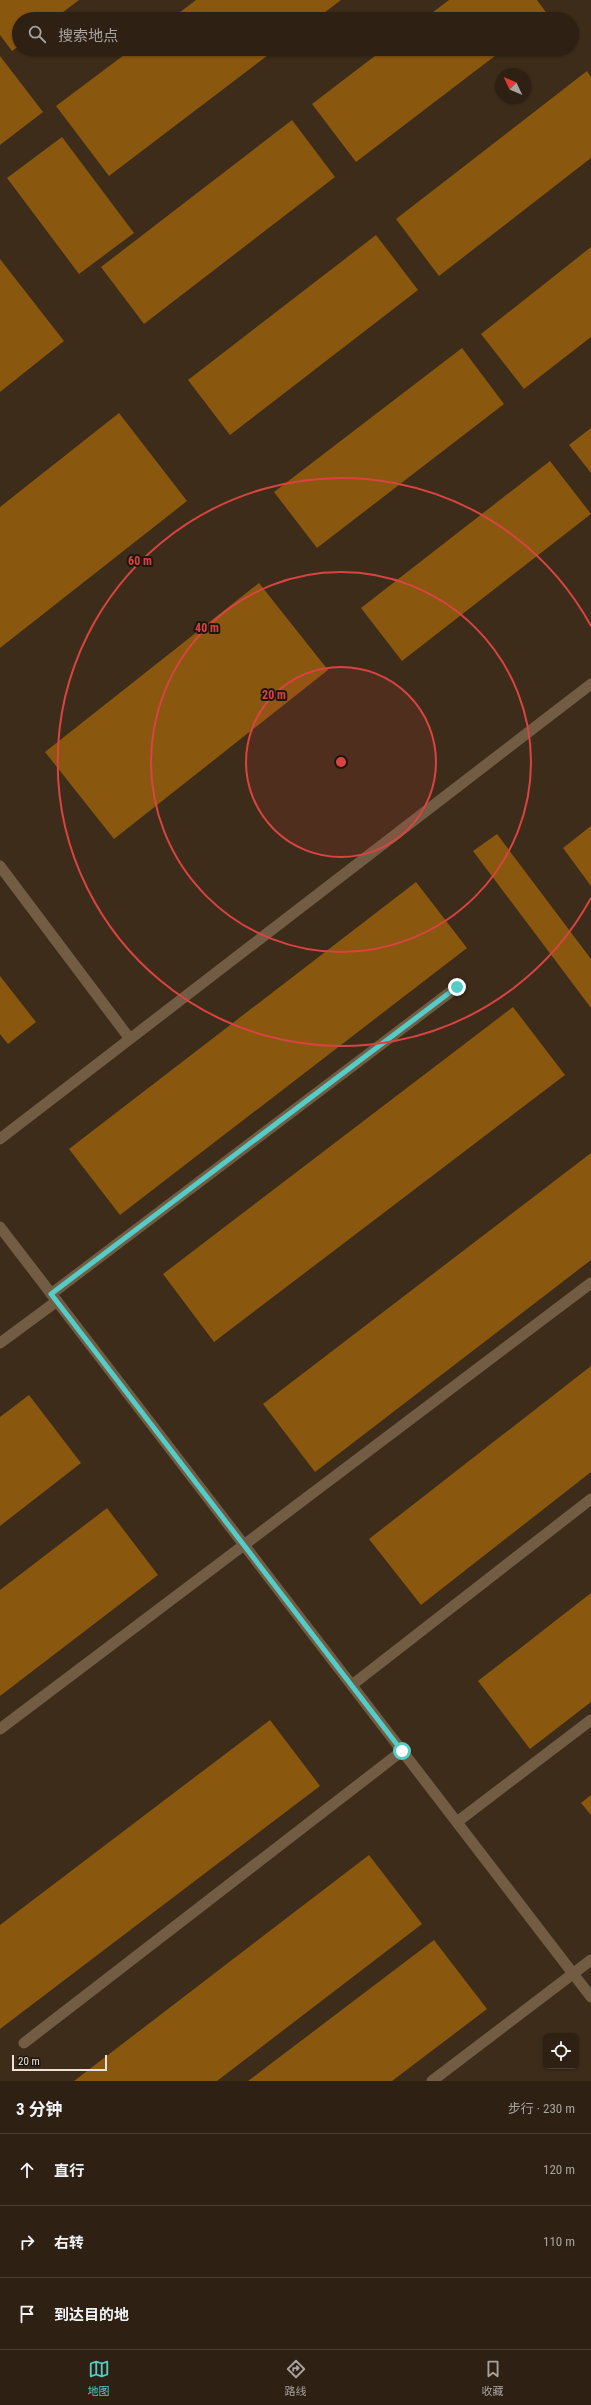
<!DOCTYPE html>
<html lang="zh">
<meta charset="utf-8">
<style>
:root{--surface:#2e2113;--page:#3a2e21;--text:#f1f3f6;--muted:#a7a3a0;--line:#493e33;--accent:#54cdc8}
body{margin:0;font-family:"Roboto Condensed","Noto Sans SC",sans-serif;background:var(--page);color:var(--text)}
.controls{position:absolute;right:12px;bottom:12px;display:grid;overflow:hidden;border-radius:6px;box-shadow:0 1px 3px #0004}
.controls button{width:36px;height:36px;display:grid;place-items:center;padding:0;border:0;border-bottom:1px solid var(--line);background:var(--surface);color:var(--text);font:20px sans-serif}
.compass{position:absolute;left:495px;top:68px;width:36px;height:36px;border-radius:50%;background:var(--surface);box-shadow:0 1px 3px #0004;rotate:314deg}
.scale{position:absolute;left:12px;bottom:10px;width:95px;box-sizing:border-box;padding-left:4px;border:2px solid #ede2d6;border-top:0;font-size:11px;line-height:14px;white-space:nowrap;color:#ede2d6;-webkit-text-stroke:3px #1e160e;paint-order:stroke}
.stop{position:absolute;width:12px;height:12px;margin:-9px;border:3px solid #54cdc8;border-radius:50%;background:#fff}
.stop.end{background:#54cdc8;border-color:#fff;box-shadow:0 1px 4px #0008}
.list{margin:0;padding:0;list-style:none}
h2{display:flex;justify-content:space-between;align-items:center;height:52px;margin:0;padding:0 16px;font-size:17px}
h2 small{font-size:13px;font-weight:400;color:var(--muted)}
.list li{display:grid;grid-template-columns:26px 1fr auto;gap:12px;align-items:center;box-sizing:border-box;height:72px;padding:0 16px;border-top:1px solid var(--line)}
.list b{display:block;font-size:15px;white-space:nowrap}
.list em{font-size:13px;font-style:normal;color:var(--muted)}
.icon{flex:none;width:22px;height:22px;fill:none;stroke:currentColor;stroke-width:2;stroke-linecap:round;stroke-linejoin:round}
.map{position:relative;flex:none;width:591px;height:2081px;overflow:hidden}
.search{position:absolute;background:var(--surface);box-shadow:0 1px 3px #0004;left:12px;right:12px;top:12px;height:44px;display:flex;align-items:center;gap:10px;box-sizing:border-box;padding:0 14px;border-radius:22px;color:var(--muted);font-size:15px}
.sheet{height:268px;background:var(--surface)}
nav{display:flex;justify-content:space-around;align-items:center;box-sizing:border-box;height:56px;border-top:1px solid var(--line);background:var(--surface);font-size:11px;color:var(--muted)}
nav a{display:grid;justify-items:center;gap:2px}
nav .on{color:var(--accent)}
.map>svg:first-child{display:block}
</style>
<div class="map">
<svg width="591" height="2081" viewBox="0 0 591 2081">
<rect width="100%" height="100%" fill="#3d2c19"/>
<path fill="#8a570e" d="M0,0H79L54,19H19V46L12,51L0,35Z
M196,0H341L316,19H171Z
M449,0H537L548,15L543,19H424Z
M132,49H276L109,176L56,106Z
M384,49H504L356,162L312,104Z
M0,56L43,112L0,145Z
M587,71L591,77V158L439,276L396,219Z
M292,120L335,177L144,324L101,267Z
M62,137L134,233L79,274L7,178Z
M376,235L418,290L230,435L188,380Z
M591,247V337L524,389L481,334Z
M0,259L64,341L0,392Z
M462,348L504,404L317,548L274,492Z
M119,413L187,501L0,648V507Z
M591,428V473L569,445Z
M550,461L591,514L402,661L361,608Z
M259,583L328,670L114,839L45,752Z
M591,826V886L563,848Z
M497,834L591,959V1008L473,851Z
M416,882L467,948L120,1215L69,1149Z
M0,976L36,1022L8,1044L0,1034Z
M513,1007L565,1075L214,1342L163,1274Z
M591,1153V1260L315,1472L263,1404Z
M591,1366V1472L421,1605L369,1539Z
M29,1395L81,1463L0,1526V1417Z
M107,1508L158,1575L0,1696V1590Z
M591,1593V1702L530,1749L478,1681Z
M270,1720L320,1786L0,2029V1925Z
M591,1795V1815L581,1803Z
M369,1855L422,1924L217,2081H74Z
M434,1940L487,2009L392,2081H248Z"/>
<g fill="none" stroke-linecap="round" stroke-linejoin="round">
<path stroke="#725c43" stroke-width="11" d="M51,1294L457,987
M0,1343L57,1301
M352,1685L591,1499
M0,1729L591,1283
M457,1822L591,1720
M24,2043L402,1751
M432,2081L591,1960"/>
<path stroke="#725c43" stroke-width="11" d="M0,866L130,1039
M0,1139L591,684
M0,1227L591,1997"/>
</g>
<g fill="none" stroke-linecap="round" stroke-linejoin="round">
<path stroke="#54cdc8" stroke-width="5" d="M402,1751L51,1294L457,987"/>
</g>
<circle cx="341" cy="762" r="95" fill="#d94442" fill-opacity=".12"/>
<g fill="none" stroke="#d94442" stroke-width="2">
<circle cx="341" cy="762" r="95"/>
<circle cx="341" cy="762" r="190"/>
<path d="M591 898A284 284 0 1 1 591 626"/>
</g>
<circle cx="341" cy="762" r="6" fill="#d94442" stroke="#1e160e" stroke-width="2"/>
<g font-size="12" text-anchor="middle" font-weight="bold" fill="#d94442" stroke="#1e160e" stroke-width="4" stroke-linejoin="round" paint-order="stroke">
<text x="140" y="565">60 m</text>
<text x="207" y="632">40 m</text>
<text x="274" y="699">20 m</text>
</g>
</svg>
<div class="controls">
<button><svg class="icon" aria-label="locate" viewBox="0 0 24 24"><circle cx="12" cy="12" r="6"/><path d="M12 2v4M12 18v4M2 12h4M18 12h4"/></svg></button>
</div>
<svg class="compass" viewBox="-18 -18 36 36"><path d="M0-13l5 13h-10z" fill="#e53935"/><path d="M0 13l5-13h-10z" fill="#a7a3a0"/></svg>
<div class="scale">20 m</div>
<div class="stop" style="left:402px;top:1751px"></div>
<div class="stop end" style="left:457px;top:987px"></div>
<div class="search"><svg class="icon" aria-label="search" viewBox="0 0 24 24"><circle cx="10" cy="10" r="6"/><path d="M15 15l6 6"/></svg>搜索地点</div>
</div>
<section class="sheet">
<h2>3 分钟<small>步行 · 230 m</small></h2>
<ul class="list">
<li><svg class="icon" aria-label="ahead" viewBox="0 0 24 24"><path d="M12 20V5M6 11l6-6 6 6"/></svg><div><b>直行</b></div><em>120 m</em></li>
<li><svg class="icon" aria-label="right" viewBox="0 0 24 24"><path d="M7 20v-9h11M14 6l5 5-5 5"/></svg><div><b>右转</b></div><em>110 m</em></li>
<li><svg class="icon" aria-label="arrive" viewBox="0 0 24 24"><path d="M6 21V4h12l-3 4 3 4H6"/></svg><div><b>到达目的地</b></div></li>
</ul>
</section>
<nav>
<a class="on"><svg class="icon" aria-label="map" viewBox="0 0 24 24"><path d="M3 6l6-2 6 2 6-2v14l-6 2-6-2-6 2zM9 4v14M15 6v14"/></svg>地图</a>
<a><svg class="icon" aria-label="directions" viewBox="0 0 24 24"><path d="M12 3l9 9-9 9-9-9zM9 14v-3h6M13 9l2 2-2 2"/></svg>路线</a>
<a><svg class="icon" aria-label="saved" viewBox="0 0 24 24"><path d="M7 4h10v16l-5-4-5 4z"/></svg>收藏</a>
</nav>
